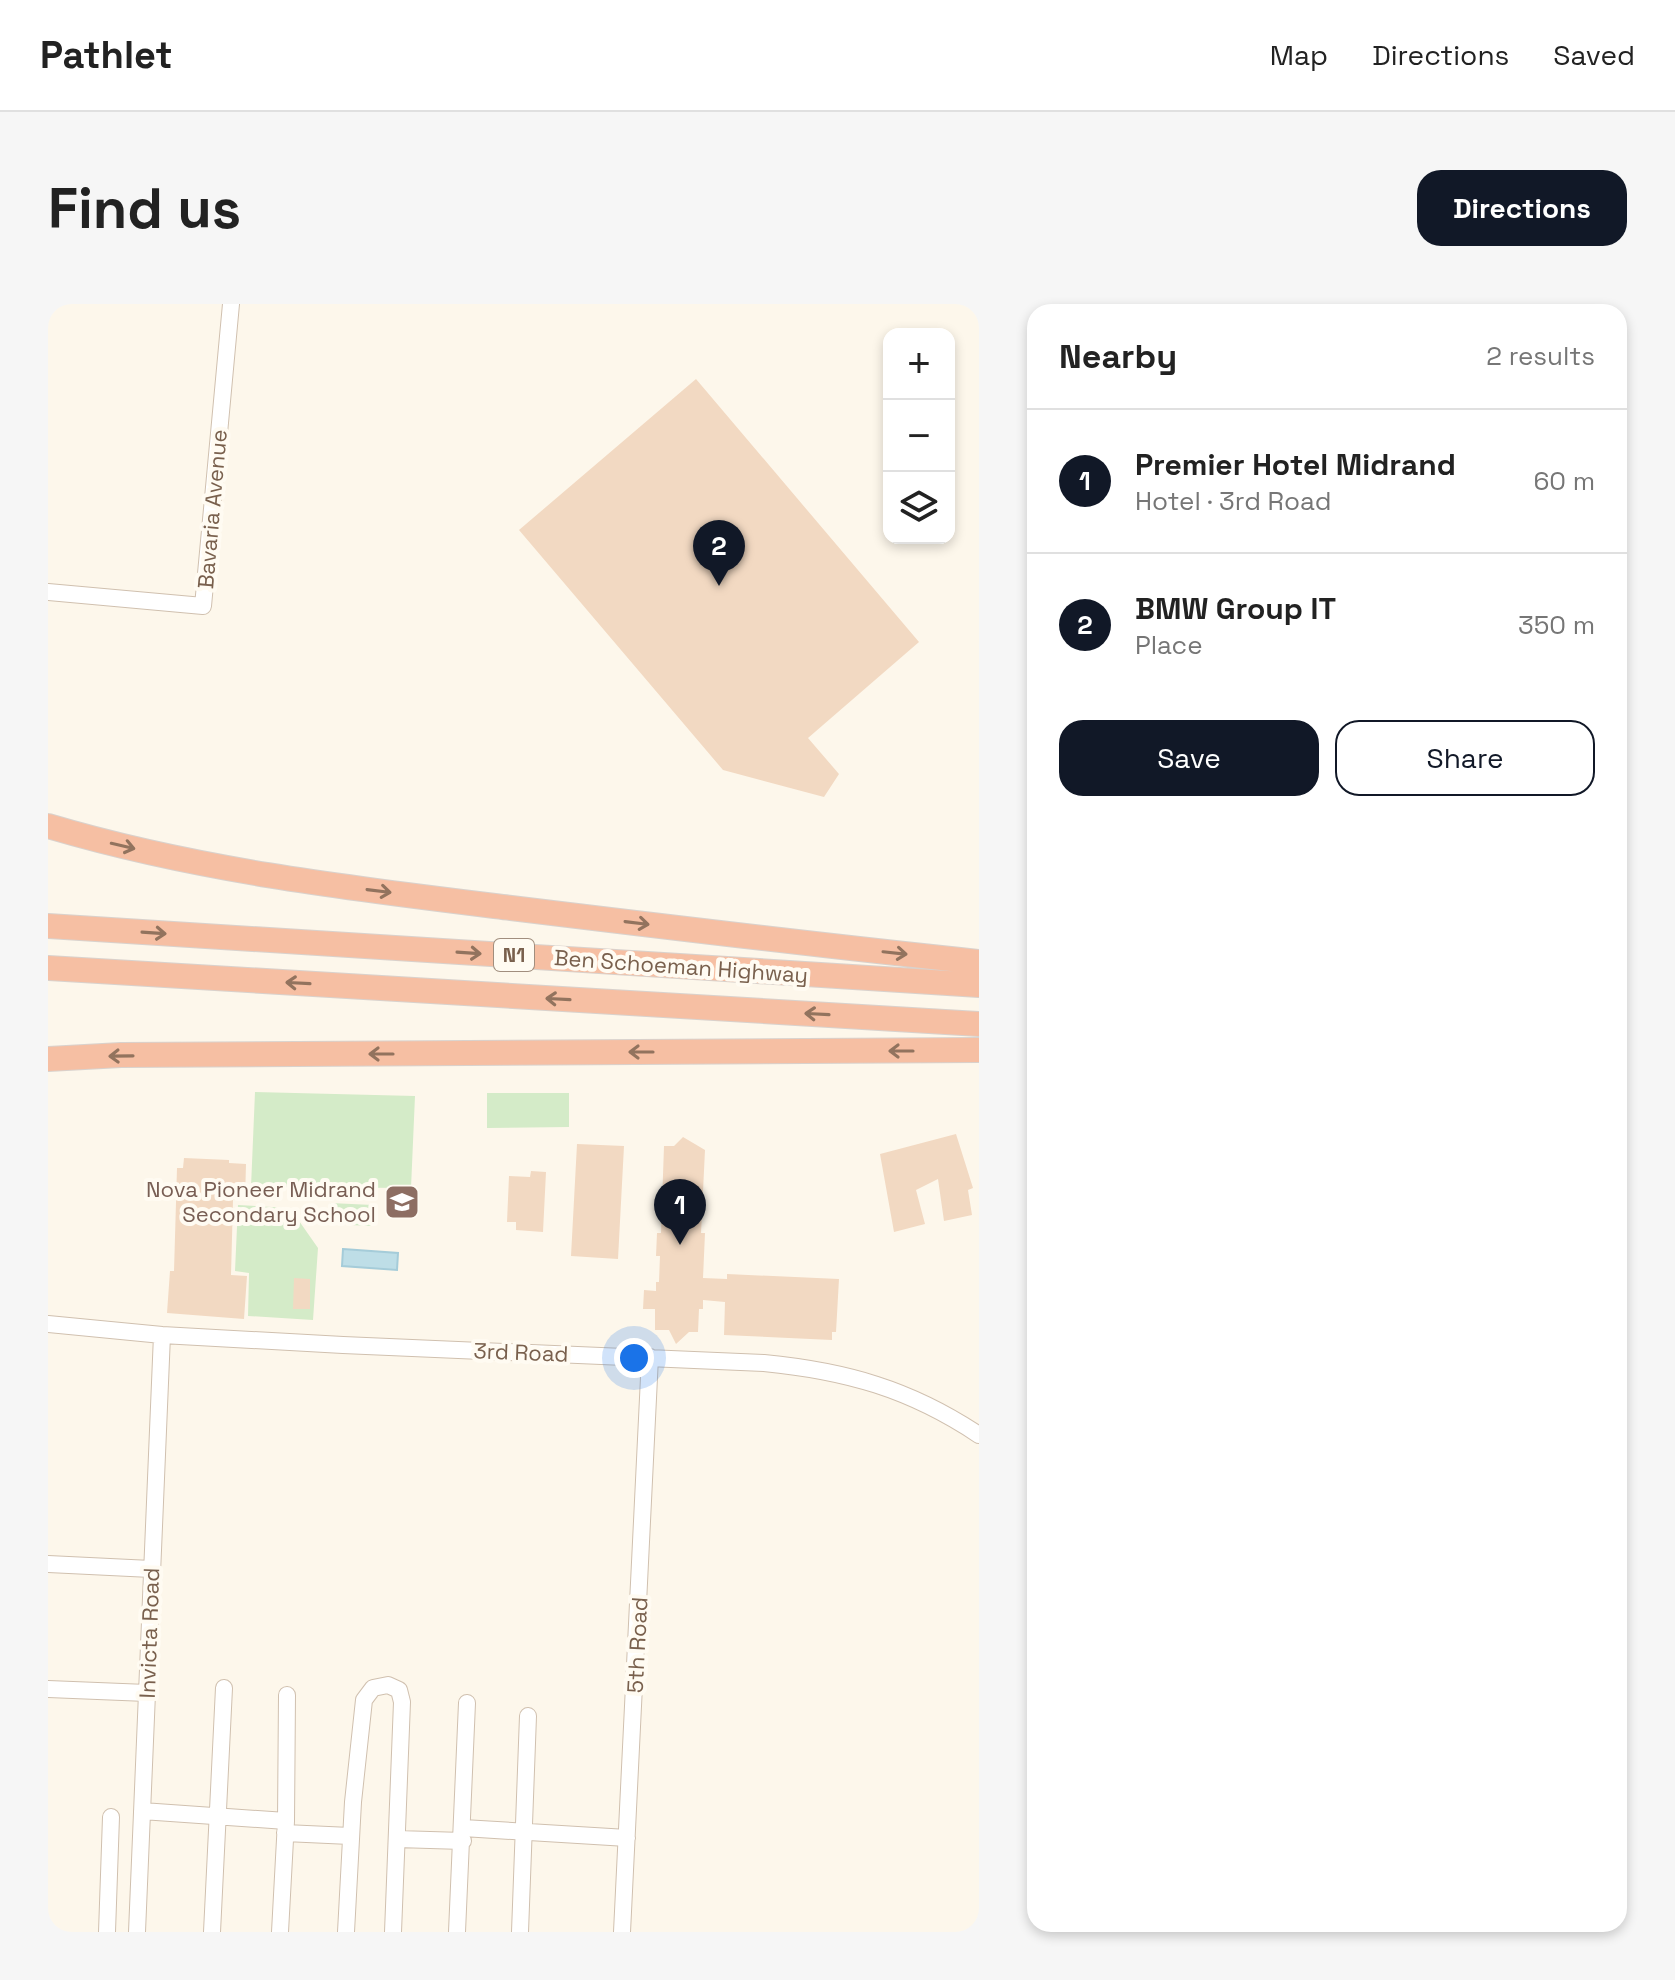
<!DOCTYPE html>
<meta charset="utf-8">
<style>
:root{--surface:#fff;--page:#f6f6f6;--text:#222;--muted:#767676;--line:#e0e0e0;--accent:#111827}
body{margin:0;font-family:"Space Grotesk",sans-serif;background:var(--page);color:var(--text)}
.controls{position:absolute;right:24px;top:24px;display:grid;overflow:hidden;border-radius:16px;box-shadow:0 4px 12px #0003}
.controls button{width:72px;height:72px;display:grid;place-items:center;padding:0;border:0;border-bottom:2px solid var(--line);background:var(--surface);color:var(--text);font:40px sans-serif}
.you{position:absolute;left:586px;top:1054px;width:28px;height:28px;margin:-20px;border:6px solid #fff;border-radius:50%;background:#1a73e8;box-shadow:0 0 0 12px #1a73e833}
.badge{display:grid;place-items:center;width:52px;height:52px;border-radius:50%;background:var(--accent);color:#fff;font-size:26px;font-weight:700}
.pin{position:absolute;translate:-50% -66px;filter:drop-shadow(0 2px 4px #0008)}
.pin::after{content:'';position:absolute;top:42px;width:28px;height:24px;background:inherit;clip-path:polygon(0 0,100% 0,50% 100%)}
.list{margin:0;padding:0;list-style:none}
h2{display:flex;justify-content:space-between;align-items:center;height:104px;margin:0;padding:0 32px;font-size:34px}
h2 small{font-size:26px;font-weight:400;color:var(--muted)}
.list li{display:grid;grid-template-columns:52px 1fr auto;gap:24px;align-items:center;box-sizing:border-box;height:144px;padding:0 32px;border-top:2px solid var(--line)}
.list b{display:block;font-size:30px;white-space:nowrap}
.list p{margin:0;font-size:26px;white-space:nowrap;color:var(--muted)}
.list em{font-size:26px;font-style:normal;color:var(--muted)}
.actions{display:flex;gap:16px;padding:24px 32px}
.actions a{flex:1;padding:18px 0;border:2px solid var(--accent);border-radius:24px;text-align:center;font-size:28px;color:var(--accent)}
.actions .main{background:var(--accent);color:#fff}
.icon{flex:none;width:44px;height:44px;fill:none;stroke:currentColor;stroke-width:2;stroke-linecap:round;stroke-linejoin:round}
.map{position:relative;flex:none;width:931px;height:1628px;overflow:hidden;border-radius:24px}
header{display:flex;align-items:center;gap:48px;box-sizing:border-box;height:112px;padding:0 40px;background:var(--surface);border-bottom:2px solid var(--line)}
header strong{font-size:38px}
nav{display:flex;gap:44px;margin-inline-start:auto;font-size:28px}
.intro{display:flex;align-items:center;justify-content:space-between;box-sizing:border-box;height:192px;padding:0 48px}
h1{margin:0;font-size:56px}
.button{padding:20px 36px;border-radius:24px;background:var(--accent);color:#fff;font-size:28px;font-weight:700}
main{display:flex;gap:48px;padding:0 48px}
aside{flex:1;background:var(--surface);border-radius:24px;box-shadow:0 4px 12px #0003}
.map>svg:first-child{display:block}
</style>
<header>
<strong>Pathlet</strong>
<nav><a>Map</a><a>Directions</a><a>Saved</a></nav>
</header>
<div class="intro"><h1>Find us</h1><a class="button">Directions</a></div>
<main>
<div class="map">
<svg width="931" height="1628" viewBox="0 0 931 1628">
<rect width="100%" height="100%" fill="#fdf7eb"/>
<path fill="#d4ebc8" d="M207,788L367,792L363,884L203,883Z
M439,789H521V823L439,824Z
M282,899L325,901L323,922L281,920Z
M190,901L242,904L270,944L265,1016L200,1012L201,969L187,967Z"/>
<path fill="#bedee7" stroke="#a5ccd9" stroke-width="2" d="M295,945L350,949L349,966L294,962Z"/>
<path fill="#f2d9c2" d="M648,75L871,338L760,434L791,470L776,493L675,466L471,226Z
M908,830L925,884L920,886L924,911L896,917L890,875L868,886L877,920L846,928L832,850Z
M635,833L657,846L653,929H657L655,974L679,975V970L791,975L788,1028H784V1036L676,1031L677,998L655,996V1005H651L650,1028H641L628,1040L621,1026H607V1005H595L596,986L608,987V978H611L612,952H608L609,929H613L616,842H626Z
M529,840L576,842L570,955L523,952Z
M136,854L181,856V859L198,860L197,896H185L183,971L199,972L196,1015L119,1009L122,967H126L129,864H135Z
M483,867L498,868L495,928L468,926V918H459L461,872L482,873Z
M246,974L262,975V1005H245Z"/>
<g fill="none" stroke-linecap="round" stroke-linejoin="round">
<defs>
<path id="minor" d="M0,288L155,302L183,0
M0,1020L114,1031L295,1041L716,1059C798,1067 862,1085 931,1131
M0,1260L103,1265
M0,1385L99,1389
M94,1507L238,1517
M415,1524L579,1534
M237,1529L302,1532
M349,1535L415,1537
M59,1628L63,1513
M89,1628L114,1031
M164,1628L176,1384
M232,1628L238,1517L239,1391
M298,1628L305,1498L316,1396L325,1384L340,1381L351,1386L354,1398L345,1628
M409,1628L419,1399
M472,1628L480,1412
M574,1628L602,1053"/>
<path id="highway" d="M0,522C151,567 307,585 463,604C619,623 775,642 931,658
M0,622L931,681
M0,664L931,720
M0,755L73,751L931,746"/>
</defs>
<use href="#minor" stroke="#d0c0af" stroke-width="18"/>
<use href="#highway" stroke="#d9d2cd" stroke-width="26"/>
<use href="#minor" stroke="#fff" stroke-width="16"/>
<use href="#highway" stroke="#f6bfa3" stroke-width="24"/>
</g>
<defs><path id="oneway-shaft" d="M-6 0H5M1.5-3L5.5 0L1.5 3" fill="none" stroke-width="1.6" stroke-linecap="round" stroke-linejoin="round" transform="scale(2)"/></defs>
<g stroke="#92735e">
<use href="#oneway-shaft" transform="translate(75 542) rotate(13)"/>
<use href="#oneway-shaft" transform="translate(331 587) rotate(7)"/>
<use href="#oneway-shaft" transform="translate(589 619) rotate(7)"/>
<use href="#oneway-shaft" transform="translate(106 629) rotate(4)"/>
<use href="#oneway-shaft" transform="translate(421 649) rotate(4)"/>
<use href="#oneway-shaft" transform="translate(847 649) rotate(6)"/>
<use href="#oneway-shaft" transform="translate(250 679) rotate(-177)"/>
<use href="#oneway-shaft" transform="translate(510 695) rotate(-177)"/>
<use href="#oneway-shaft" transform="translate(769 710) rotate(-177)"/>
<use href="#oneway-shaft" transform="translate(853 747) rotate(180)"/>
<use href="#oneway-shaft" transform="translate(593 748) rotate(180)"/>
<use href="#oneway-shaft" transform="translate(333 750) rotate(180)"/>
<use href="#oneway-shaft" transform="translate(73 752) rotate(179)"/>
</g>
<defs>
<symbol id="school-square" viewBox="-11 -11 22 22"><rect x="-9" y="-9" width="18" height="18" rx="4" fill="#8d6e63" stroke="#fffbf2"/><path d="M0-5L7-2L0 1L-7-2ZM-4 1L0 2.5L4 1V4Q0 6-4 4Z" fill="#fff"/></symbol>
</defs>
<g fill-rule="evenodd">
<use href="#school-square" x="334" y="878" width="40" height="40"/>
</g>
<g text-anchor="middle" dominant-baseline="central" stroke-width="8" stroke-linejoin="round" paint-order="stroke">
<rect fill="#fffbf2" stroke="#a18e7e" stroke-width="2" x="446" y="635" width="40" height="32" rx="6"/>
<g font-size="20" font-weight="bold" fill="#79604d">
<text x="466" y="651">N1</text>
</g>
<g font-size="22" fill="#79604d" stroke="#fffbf2">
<text transform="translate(164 205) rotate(-85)">Bavaria Avenue</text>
<text transform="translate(633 662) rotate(4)">Ben Schoeman Highway</text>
<text transform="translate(473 1048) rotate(2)">3rd Road</text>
<text transform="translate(101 1329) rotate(-88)">Invicta Road</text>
<text transform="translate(589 1341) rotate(-87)">5th Road</text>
</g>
<g font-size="22" fill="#785e54" stroke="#fffbf2" text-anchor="end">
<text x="328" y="885">Nova Pioneer Midrand<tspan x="328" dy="25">Secondary School</tspan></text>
</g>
</g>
</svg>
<div class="controls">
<button>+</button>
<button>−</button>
<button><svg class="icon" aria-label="layers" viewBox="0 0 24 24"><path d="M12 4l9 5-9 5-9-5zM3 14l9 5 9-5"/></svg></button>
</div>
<div class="you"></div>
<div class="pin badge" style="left:632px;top:941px">1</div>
<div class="pin badge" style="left:671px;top:282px">2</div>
</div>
<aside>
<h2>Nearby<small>2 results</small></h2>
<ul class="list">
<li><span class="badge">1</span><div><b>Premier Hotel Midrand</b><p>Hotel · 3rd Road</p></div><em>60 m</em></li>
<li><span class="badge">2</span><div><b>BMW Group IT</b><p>Place</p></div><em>350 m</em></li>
</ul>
<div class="actions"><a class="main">Save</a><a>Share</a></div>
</aside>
</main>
